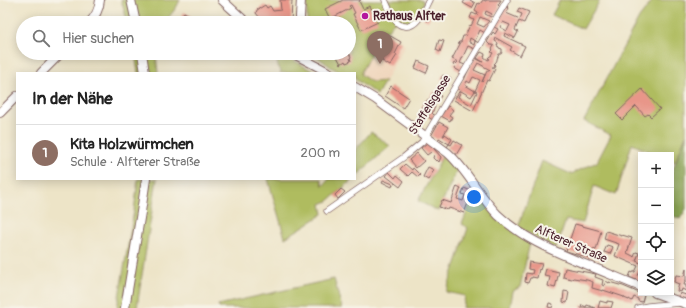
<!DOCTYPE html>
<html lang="de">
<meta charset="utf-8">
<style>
:root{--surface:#fff;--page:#f6f6f6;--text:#222;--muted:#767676;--line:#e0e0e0;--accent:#0b8043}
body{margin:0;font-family:Pangolin,sans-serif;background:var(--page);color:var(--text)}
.controls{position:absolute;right:12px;bottom:12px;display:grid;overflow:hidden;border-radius:0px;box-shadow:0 2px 10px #0003}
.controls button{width:36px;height:36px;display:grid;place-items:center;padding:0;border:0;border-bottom:1px solid var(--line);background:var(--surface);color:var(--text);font:20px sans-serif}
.you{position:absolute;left:474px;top:197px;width:14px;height:14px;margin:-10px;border:3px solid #fff;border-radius:50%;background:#1a73e8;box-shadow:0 0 0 6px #1a73e833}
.badge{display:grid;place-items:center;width:26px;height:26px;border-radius:50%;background:var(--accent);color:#fff;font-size:13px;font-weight:700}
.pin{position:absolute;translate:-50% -33px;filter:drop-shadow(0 1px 2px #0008)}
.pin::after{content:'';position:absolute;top:21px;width:14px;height:12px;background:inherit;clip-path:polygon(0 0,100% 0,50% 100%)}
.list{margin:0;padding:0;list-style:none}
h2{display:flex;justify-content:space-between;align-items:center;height:52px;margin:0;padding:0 16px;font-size:17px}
h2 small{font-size:13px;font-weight:400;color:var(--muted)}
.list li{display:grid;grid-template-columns:26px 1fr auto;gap:12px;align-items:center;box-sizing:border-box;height:56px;padding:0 16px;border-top:1px solid var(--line)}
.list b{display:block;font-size:15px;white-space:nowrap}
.list p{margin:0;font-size:13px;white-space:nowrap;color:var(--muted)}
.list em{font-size:13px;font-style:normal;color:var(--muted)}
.icon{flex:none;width:22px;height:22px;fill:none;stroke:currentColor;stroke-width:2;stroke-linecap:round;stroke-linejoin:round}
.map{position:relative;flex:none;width:686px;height:308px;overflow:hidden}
.search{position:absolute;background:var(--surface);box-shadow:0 2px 10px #0003;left:16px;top:16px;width:340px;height:44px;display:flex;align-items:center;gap:10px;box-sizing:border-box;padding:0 14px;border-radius:22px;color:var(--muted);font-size:15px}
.panel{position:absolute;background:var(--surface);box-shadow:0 2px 10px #0003;left:16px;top:72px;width:340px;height:108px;border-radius:0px}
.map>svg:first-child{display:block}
</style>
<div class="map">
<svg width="686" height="308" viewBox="0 0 686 308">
<rect width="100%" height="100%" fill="#f7f3e8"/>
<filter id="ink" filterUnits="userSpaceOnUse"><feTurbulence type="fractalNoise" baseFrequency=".025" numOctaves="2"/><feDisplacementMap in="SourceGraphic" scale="8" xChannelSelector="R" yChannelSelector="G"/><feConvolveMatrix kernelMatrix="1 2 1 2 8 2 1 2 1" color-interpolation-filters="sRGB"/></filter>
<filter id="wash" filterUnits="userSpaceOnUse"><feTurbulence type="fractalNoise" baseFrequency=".012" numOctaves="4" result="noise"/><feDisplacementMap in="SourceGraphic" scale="16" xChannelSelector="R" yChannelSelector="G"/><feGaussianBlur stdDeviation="0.9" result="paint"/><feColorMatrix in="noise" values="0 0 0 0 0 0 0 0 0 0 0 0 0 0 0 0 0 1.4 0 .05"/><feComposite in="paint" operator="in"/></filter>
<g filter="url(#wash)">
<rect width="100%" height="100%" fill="#ede4c7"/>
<path fill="#f0d6bc" d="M383,32L405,45L385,81L372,82L361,75V72Z"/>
<path fill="#afbc5e" stroke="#7c6e44" d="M121,0H180L176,8L164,23H128Z
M307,0H422L424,3L415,18L408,22C395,19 394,21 387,31L382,32L361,72V75L372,82L385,81L377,95L355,79V73H341L331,67L312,53H349V23H307Z
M560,0H600L583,29L552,15Z
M653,0H686V135L675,162L671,160V155H658L632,144L616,195L594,186L583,223L566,220L556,249L518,227L542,161L571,174L597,162L611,135L584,121L639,18Z
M135,53H156L158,73H138Z
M267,53H281L309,69L318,73H280L281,71L278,66L276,58L271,54H269Z
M371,132L390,146L355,177V150Z
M444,154L458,168L438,211L418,201Z
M138,179H157L139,294L137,308H117L134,211Z
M268,179H321L323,186L329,179H353L328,201L321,204L323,214L285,238Z
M475,191L530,243L520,287L513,291L510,308H463L465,296L446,292L468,228L462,224Z
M334,279L342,308H219L218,305Z"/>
<path fill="#8ba455" stroke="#6a6240" d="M686,135V209L680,219L671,215V174Z"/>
<g id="blocks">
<path fill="#e89689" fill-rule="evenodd" d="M280,0H292L291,23H264L256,13L257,10L265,5L267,8L270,6L273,11L281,10Z
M343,0H361L359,1L363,9L370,6L378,22L361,30L353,14L355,13L351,5L349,6L351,8L330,19L325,9Z
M465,0H470L475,3L472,8L463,3Z
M483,0L486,1V0H501L498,5L500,7L485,33L480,30L475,41L470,38L469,42L474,45L475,41L479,43L475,49L468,46L460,63L465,65L461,72L454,68L455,66L453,65L454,63L456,64L458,62L452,59L460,44L458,43L459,42H461L463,36H465L470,25L471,26L474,20L470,18L472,13L477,15L478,12L475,10L478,3L480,4ZM486,11L492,14L491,17L485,14ZM480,17L489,21L484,27L477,24Z
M507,6L509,8L506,13L520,19L522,14L517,12L519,8L529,12L524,23L519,21L515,30L518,32L515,38L505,33L504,36L525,46L520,56L510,50L512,47L496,38L495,41L498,43L497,46L499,47V48L502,49V52L501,54H499L497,59V60L496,62L494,64L495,65L494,67H492L495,69L489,81L487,80L473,111L454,100L460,90L457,89L463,79L464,80L467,73L475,58L483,62L477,58L481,52L485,54L484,57L488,60L490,59L488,58L490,56H491L493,53L491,52L493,50L492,49L494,46L492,45H490L487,42L493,32L495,34L498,29L494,27ZM503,22L510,25L507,31L500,27ZM478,63L490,70L489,71H487L482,82L485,75L474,70ZM473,77L480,80L475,91L477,92L471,105L458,97L461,91L471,97L475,91L465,85L467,81L470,83Z
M184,12L191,16L187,23H179Z
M425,14L430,16L428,21L423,18Z
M387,34L401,42L395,54L397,55L390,66L376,57L382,46L380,45Z
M439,40L444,41L440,52L436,50Z
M167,53H182L179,59Z
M335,53H349L351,57L350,58L351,61L346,63L345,61L341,64Z
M418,61L429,66L426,73L415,68Z
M443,75L445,76L446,75L451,78L448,83L443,81V80L441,79Z
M391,86L409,98L403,108L385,96Z
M642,89L660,109L651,117L648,114L645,116L636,106L622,120L616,114Z
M434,92L441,96L434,106L435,107L432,113L435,116L433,120L428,117L430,113L422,107L426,101L430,103L427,101L428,99L431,101L432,99L430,98Z
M448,106L453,110L449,115L452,117L450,121L441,116Z
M439,122L448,127L443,136H444L445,134L452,139L449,144L439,138L438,140L431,136Z
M454,140L462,145L456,155L447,147L449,144L451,145Z
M428,142L441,157L439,162L437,160L436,161L433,158L434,155L431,152L427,155L421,148Z
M417,153L424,161L416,168L409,160Z
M405,164L412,170L413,168L420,175L418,177L412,172L408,176L400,169Z
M428,167L434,170L428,180L423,177Z
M389,172L395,178L397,175L404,181L400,187L386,176Z
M383,180L393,184L392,187L382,182Z
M457,186L461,188L457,199L463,201L465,195L462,194L464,188L471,191L466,202L468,203L464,213L449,208L448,210L439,207L442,200L451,203Z
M341,189L345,192L338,199L335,195Z
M575,224L601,231L596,250L593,249L590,258L566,251Z
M606,231L622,236V235L632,238L627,253L633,256L634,257L636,252L639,253L636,261L641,263V269L638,276L641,277V282L629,277L631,272L633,273V272H635L638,266L615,256L619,244L604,239Z
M607,245L613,247L610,254L604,252Z
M596,254L601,256L599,260L595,258Z
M529,262L542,264L540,270L539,269L537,278L532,277V278H530L528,283L525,282L526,273L532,274L533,270L528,269Z
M565,268L596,274L595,277L603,280L602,285L604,286L606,281L609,283V282L623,286L644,295L642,302L638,301V299L634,297L632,301L629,299V300L624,298V297L603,290V291L592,288L593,282L587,280L573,278L572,279L563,277Z
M546,269L559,272L555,288L548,286L550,277L544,276Z
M686,269V281H685L684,285H686V291L682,289L681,292L677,291L679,284L674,282L676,275L684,276Z
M564,291L569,292L567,303L563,302Z
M680,293L686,295V300L678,298Z
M600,301L607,303V301L613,302L611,308H598Z
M549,303L553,304L552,308L548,307Z
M582,305L586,307L587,305L595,308H581Z"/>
</g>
</g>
<g filter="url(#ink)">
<use href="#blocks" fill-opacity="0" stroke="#836462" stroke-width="1"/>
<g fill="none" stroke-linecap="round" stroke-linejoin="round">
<defs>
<path id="street" d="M385,0C388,6 391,14 395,20C397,23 401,26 405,26C418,28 424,9 429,0
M327,211L404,157L422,142L507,0
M638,308L648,306L679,303"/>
<path id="secondary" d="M131,0L136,23
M222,0L247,23
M89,23C96,16 99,10 100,0
M300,23V16L301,0
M142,53L145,73
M292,53L330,73
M41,73L61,53
M355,87L375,99L448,153C468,171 479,196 498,215C525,240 554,251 587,265C605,272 623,280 641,287
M0,113L17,96
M655,293L686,304
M125,308L141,212L146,179"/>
</defs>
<use href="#street" stroke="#836462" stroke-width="7"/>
<use href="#secondary" stroke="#836462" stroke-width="10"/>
<use href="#street" stroke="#fff" stroke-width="5.5"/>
<use href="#secondary" stroke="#fff" stroke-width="8"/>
</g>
</g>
<circle fill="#b5179e" stroke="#f7f3e8" stroke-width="1.5" cx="365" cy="16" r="4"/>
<g text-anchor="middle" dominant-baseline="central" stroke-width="4" stroke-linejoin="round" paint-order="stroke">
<g font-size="12" font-weight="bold" fill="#4a1f2b" stroke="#f7f3e8" text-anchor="start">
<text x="373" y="16">Rathaus Alfter</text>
</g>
<g font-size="12" fill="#4a1f2b" stroke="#f7f3e8">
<text transform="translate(430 105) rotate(-58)">Staffelsgasse</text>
<text transform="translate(571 244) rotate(24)">Alfterer Straße</text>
</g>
</g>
</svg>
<div class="controls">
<button>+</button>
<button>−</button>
<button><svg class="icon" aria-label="locate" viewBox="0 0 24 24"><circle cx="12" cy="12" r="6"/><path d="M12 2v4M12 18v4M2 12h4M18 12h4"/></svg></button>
<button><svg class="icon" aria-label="layers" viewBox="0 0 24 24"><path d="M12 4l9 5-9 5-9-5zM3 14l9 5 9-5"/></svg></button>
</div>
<div class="you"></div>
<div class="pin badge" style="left:380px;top:64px;background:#8d6e63">1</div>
<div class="search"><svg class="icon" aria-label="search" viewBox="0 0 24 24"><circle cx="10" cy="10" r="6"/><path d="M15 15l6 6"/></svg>Hier suchen</div>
<section class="panel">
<h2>In der Nähe<small></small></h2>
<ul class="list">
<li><span class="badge" style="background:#8d6e63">1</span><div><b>Kita Holzwürmchen</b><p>Schule · Alfterer Straße</p></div><em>200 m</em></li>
</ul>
</section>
</div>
